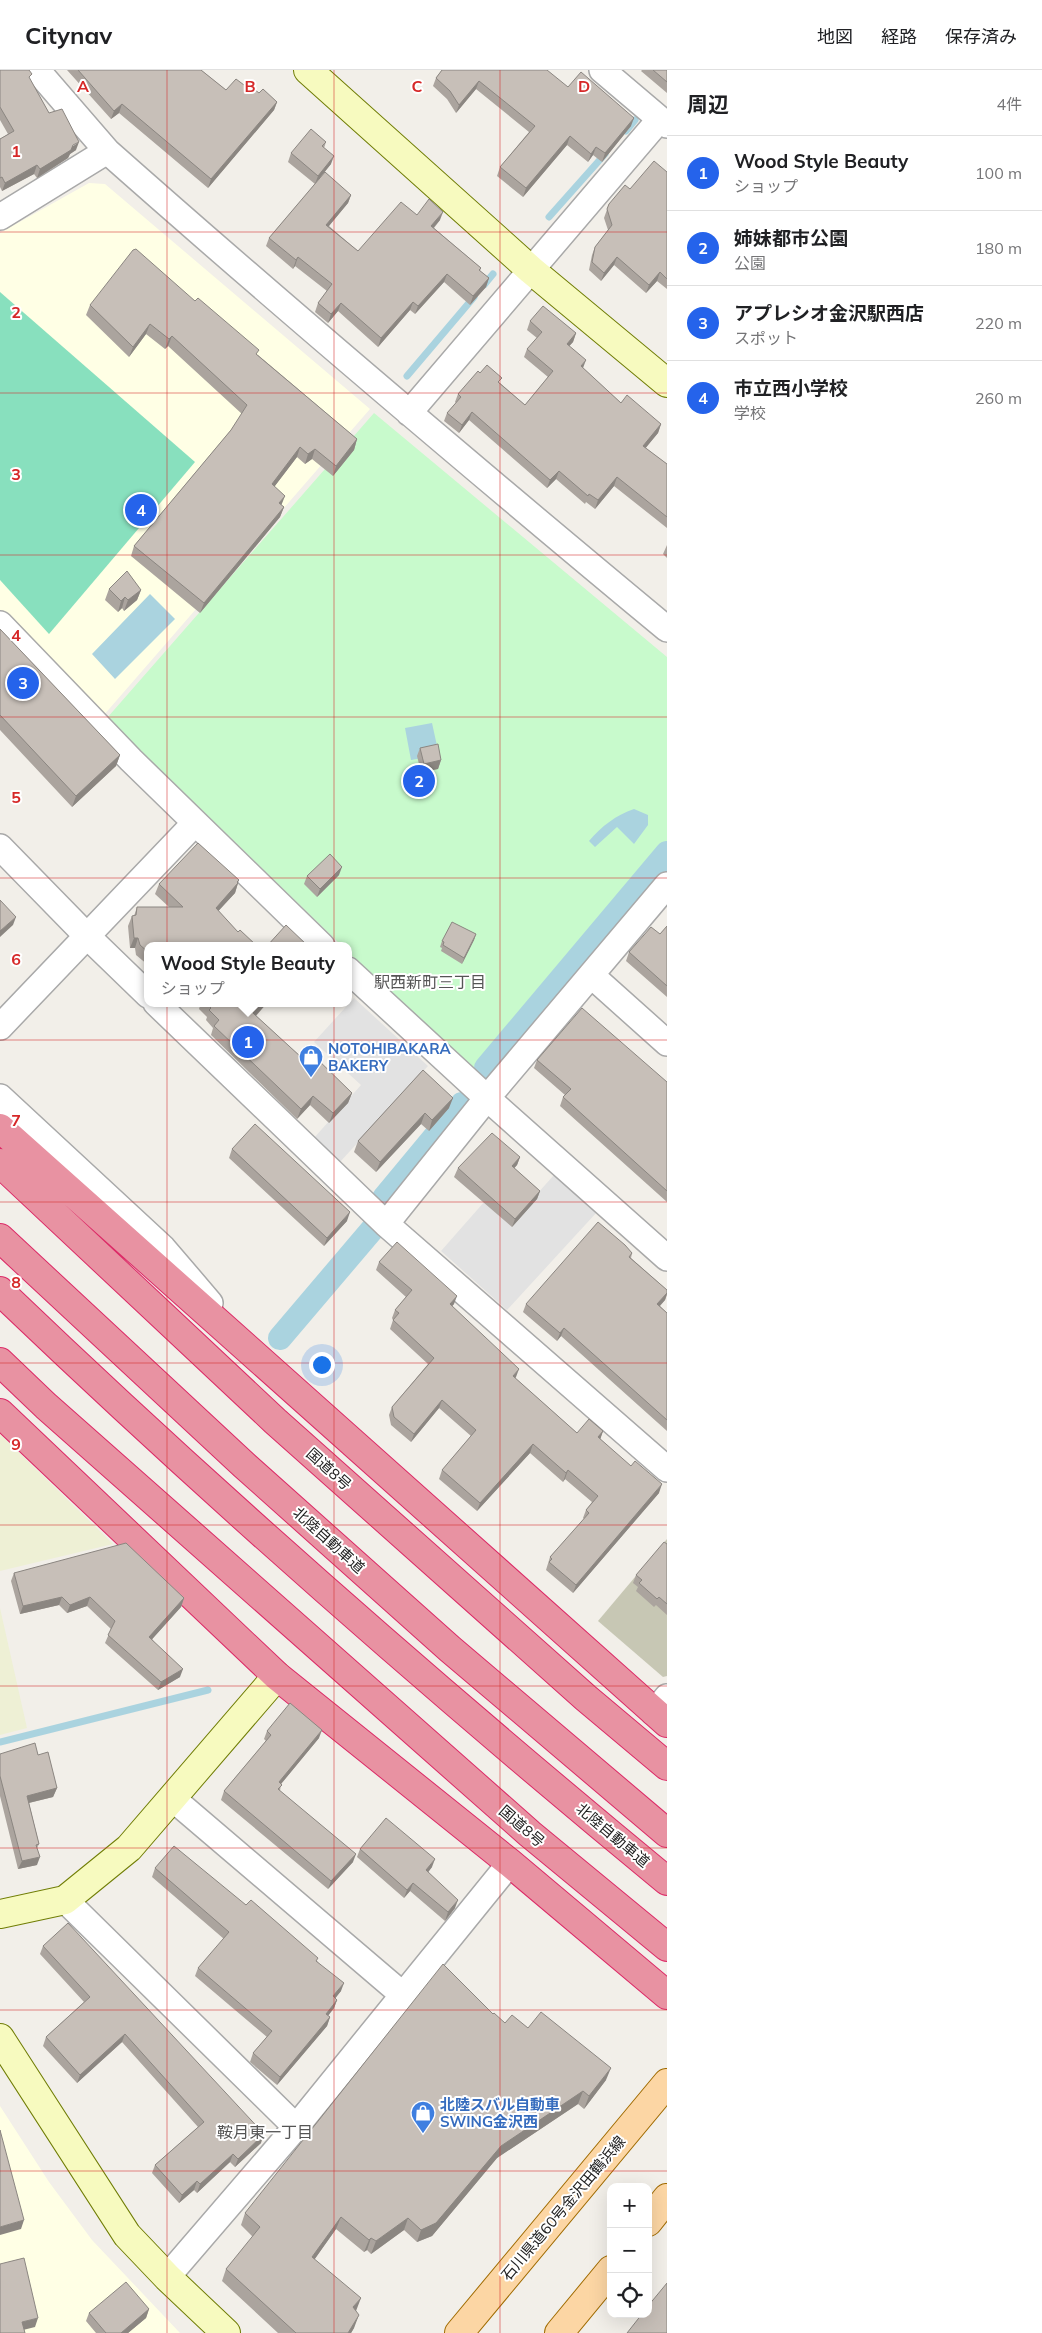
<!DOCTYPE html>
<html lang="ja">
<meta charset="utf-8">
<style>
:root{--surface:#fff;--page:#f2f2f2;--text:#202124;--muted:#757577;--line:#e0e0e0;--accent:#2563eb}
body{margin:0;font-family:Mulish,"Noto Sans JP",sans-serif;background:var(--page);color:var(--text)}
.controls{position:absolute;right:15px;bottom:15px;display:grid;overflow:hidden;border-radius:10px;box-shadow:0 5px 20px #0002}
.controls button{width:45px;height:45px;display:grid;place-items:center;padding:0;border:0;border-bottom:1px solid var(--line);background:var(--surface);color:var(--text);font:25px sans-serif}
.you{position:absolute;left:321px;top:1294px;width:18px;height:18px;margin:-12px;border:4px solid #fff;border-radius:50%;background:#1a73e8;box-shadow:0 0 0 8px #1a73e833}
.badge{display:grid;place-items:center;width:32px;height:32px;border-radius:50%;background:var(--accent);color:#fff;font-size:16px;font-weight:700}
.pin{position:absolute;translate:-50% -50%;border:2px solid #fff;box-shadow:0 1px 5px #0006}
.popup{position:absolute;left:144px;top:872px;width:208px;height:65px;box-sizing:border-box;display:grid;place-content:center;border-radius:10px;background:var(--surface);filter:drop-shadow(0 1px 4px #0005);font-size:16px;white-space:nowrap;color:var(--muted)}
.popup b{font-size:19px;color:var(--text)}
.popup::after{content:'';position:absolute;left:50%;top:100%;margin-left:-10px;border:10px solid transparent;border-top-color:var(--surface)}
.list{margin:0;padding:0;list-style:none}
h2{display:flex;justify-content:space-between;align-items:center;height:65px;margin:0;padding:0 20px;font-size:21px}
h2 small{font-size:16px;font-weight:400;color:var(--muted)}
.list li{display:grid;grid-template-columns:32px 1fr auto;gap:15px;align-items:center;box-sizing:border-box;height:75px;padding:0 20px;border-top:1px solid var(--line)}
.list b{display:block;font-size:19px;white-space:nowrap}
.list p{margin:0;font-size:16px;white-space:nowrap;color:var(--muted)}
.list em{font-size:16px;font-style:normal;color:var(--muted)}
.icon{flex:none;width:28px;height:28px;fill:none;stroke:currentColor;stroke-width:2;stroke-linecap:round;stroke-linejoin:round}
.map{position:relative;flex:none;width:667px;height:2263px;overflow:hidden}
header{display:flex;align-items:center;gap:30px;box-sizing:border-box;height:70px;padding:0 25px;background:var(--surface);border-bottom:1px solid var(--line)}
header strong{font-size:24px}
nav{display:flex;gap:28px;margin-inline-start:auto;font-size:18px}
main{display:flex}
aside{flex:1;background:var(--surface)}
.map>svg:first-child{display:block}
</style>
<header>
<strong>Citynav</strong>
<nav><a>地図</a><a>経路</a><a>保存済み</a></nav>
</header>
<main>
<div class="map">
<svg width="667" height="2263" viewBox="0 0 667 2263">
<rect width="100%" height="100%" fill="#f2efe9"/>
<path fill="#ffffe5" d="M89,113L105,114L370,339L103,646L0,540V163Z
M0,2036L49,2112L92,2170L180,2263H0Z"/>
<path fill="#c7c7b4" d="M667,1469V1606L663,1607L598,1551Z"/>
<path fill="#eef0d5" d="M0,1364L113,1474L0,1501Z
M0,1538L27,1658L0,1665Z"/>
<path fill="#c8facc" d="M374,343L667,587V774L474,1004L348,882V876H342L107,648Z"/>
<path fill="#88e0be" d="M0,222L195,392L49,564L0,510Z"/>
<path fill="#e2e2e2" d="M354,928L428,996L340,1092L314,1068L361,1015L314,972Z
M554,1105L597,1142L507,1240L441,1181L485,1131L511,1153Z"/>
<path fill="#aad3df" d="M150,524L175,549L115,609L92,584Z
M432,653L439,685L411,690L405,658Z
M634,739L648,745V755L634,774L617,757L595,777L589,771C602,756 616,745 634,739Z"/>
<g fill="none" stroke-linecap="round" stroke-linejoin="round">
<path stroke="#aad3df" stroke-width="7" d="M626,61L635,50
M549,147L605,84
M484,215L493,204
M407,306L474,227
M0,1672L208,1620"/>
<path stroke="#aad3df" stroke-width="24" d="M486,998L667,783
M384,1128L462,1034
M280,1268L376,1155"/>
<defs>
<path id="street" d="M37,0L107,81
M602,0L667,55
M0,147L107,81C291,244 478,402 667,559
M409,343L660,49
M0,554L131,690L322,876
M0,777L86,865L148,925
M348,900L487,1028L667,1188
M591,905L667,973
M156,933L386,1154L667,1399
M0,957L195,753
M0,1027L163,1178L210,1233
M386,1154L487,1028L667,815
M654,1643L667,1627
M172,1728L403,1925
M65,1830L296,2057
M167,2207L296,2057L510,1793"/>
<path id="secondary" d="M308,0L531,200L667,313
M0,1844L65,1830L129,1778L277,1606
M0,1968L127,2165L167,2207L226,2263"/>
<path id="primary" d="M648,2152L667,2128
M459,2263L667,2013
M559,2263L611,2200"/>
<path id="highway" d="M0,1058L667,1653
M0,1093L275,1351L586,1628L667,1696
M0,1168L244,1395L450,1579L667,1763
M0,1221C214,1426 438,1622 667,1811
M0,1292L46,1336L530,1764L667,1877
M0,1343L277,1606L510,1793L667,1925"/>
</defs>
<use href="#street" stroke="#a9a9a9" stroke-width="28"/>
<use href="#secondary" stroke="#707d05" stroke-width="30"/>
<use href="#primary" stroke="#a06b00" stroke-width="30"/>
<use href="#highway" stroke="#dc2a67" stroke-width="30"/>
<use href="#street" stroke="#fff" stroke-width="25"/>
<use href="#secondary" stroke="#f7fabf" stroke-width="28"/>
<use href="#primary" stroke="#fcd6a4" stroke-width="28"/>
<use href="#highway" stroke="#e892a2" stroke-width="28"/>
</g>
<path fill="#aba49e" d="M0,0L30,10L49,43L76,80L70,84L68,88L37,108L34,104L2,121L0,117V69L8,64L0,50Z
M67,0H201L226,20L248,18L277,32L274,40L208,118L119,43L111,49Z
M442,0L568,17L631,56L602,92L593,85L588,92L567,75L523,127L497,106L500,97L529,62L476,19L456,43L447,29L433,16L436,8Z
M642,0H667V23L641,1Z
M326,72L324,78L331,94L316,112L351,125L348,133L329,156L358,181L417,145L440,150L434,158L481,198L480,201L489,208L486,217L470,235L444,212L415,244L410,240L378,277L338,241L328,253L315,242L318,233L327,221L295,196L293,199L266,176L269,168L315,114L288,92L291,83Z
M667,102V219L657,211L646,223L614,195L601,211L589,200L592,185L595,177L608,160L604,148L609,134L630,119Z
M90,235L258,285L357,369L354,380L333,406L312,389L305,394L297,387L274,417L281,435L284,437L280,447L200,543L131,486L134,476L231,360L242,344L168,276L165,279L146,264L129,287L86,245Z
M530,251L576,263L573,272L569,276L583,298L621,333L661,354L658,363L645,378L667,394V458L614,416L595,439L586,432L585,434L556,409L547,418L469,350L459,363L444,351L447,343L456,333L455,332L458,324L480,303L500,313L525,335L548,307L524,287L527,279L537,268L527,260Z
M667,475V488L663,484Z
M109,519L141,520L137,530L124,541L122,538L118,542L105,530Z
M0,559L120,685L116,696L72,737L0,660Z
M420,678L441,690L438,699L421,702L417,686Z
M339,805L317,827L304,814L307,806Z
M238,813L235,823L218,841L238,862L257,876H148V895L136,885L135,878H130L128,856L132,846H134L137,837H169L155,824L159,814Z
M667,856V927L626,891L629,882L660,864Z
M476,864L474,870L462,894L441,881L442,878L440,877L442,871Z
M197,933H267L256,946L301,987L352,1023L348,1033L329,1053L310,1035L297,1049L211,965L213,958L206,950L207,947L199,939L200,936Z
M537,990L667,1012V1132L560,1036L563,1027L565,1025L534,998Z
M423,1000L449,1038L429,1061L421,1054L376,1102L354,1082L358,1071Z
M232,1079L347,1151L324,1176L229,1088Z
M520,1087L517,1095L514,1098L540,1121L537,1129L512,1157L454,1107L458,1098Z
M632,1183L631,1188L667,1220V1225L665,1230L660,1236L667,1243V1361L561,1266L557,1271L523,1242L526,1234Z
M379,1192L454,1234L452,1236L516,1307L515,1308L577,1363L603,1361L600,1369L659,1423L573,1523L546,1500L550,1487L584,1449L583,1448L586,1440L592,1432L565,1409L563,1412L530,1383L477,1441L439,1409L442,1400L471,1366L439,1338L411,1372L391,1355L389,1345L392,1337L428,1294L390,1259L393,1250L392,1248L395,1240L406,1227L376,1200Z
M667,1474V1545L656,1535L654,1537L636,1521L638,1517L633,1513L636,1505Z
M14,1503L184,1528L181,1537L152,1569L180,1607L158,1620L105,1573L111,1559L87,1536L67,1543L59,1535L20,1544L11,1511Z
M267,1661L319,1668L281,1714L280,1721L353,1792L328,1819L221,1730L224,1721L266,1671L264,1669Z
M0,1684L38,1685L57,1718L53,1727L29,1733L39,1774L37,1778V1795L18,1799L0,1726Z
M360,1779L432,1797L428,1802L455,1838L445,1851L410,1821L404,1828L357,1787Z
M155,1798L246,1835L317,1891L341,1921L335,1928L337,1930L334,1938L328,1946L330,1947L327,1956L277,2015L250,1992L253,1983L267,1967L195,1906L198,1898L224,1869L152,1807Z
M43,1876L261,2073L235,2097L230,2092L197,2123L194,2120L179,2133L152,2103L155,2095L198,2057L122,1972L77,2013L43,1976L46,1967L84,1932L40,1884Z
M493,1944L505,1953L528,1958L606,2010L584,2039L578,2034L497,2088L432,2166L417,2172L404,2160L371,2184L367,2180L364,2182L336,2159L314,2190L356,2241L354,2258L351,2263H278L222,2211L226,2199L253,2167L241,2155L245,2143Z
M149,2239L146,2248L128,2263H96L86,2251L89,2243Z"/>
<path fill="#8b8681" d="M479,11L476,19L456,43L459,35Z
M277,32L274,40L208,118L211,109Z
M122,34L119,43L111,49L114,41Z
M634,48L631,56L602,92L605,83Z
M570,66L567,75L523,127L526,118Z
M79,72L76,80L70,84L68,88L37,108L40,99Z
M596,77L593,85L588,92L591,84Z
M334,86L331,94L315,114L318,106Z
M37,95L34,104L2,121L5,113Z
M351,125L348,133L323,163L326,155Z
M443,142L440,150L428,164L431,156Z
M298,187L295,196L293,199L296,190Z
M617,187L614,195L601,211L604,203Z
M660,202L657,211L646,223L649,215Z
M447,204L444,212L415,244L418,236Z
M489,208L486,217L470,235L473,226Z
M413,232L410,240L378,277L381,268Z
M341,233L338,241L328,253L331,244Z
M150,254L146,264L129,287L133,277Z
M576,263L573,272L564,282L567,274Z
M172,266L168,276L165,279L169,269Z
M586,290L583,298L581,296Z
M472,342L469,350L459,363L462,355Z
M661,354L658,363L640,385L643,376Z
M357,369L354,380L333,406L336,396Z
M300,377L297,387L268,425L272,414Z
M315,379L312,389L305,394L308,384Z
M559,401L556,409L547,418L550,410Z
M617,407L614,416L595,439L598,430Z
M285,426L281,436L279,433Z
M284,437L280,447L200,543L204,533Z
M141,520L137,530L124,541L128,530Z
M125,527L122,538L118,542L121,531Z
M120,685L116,696L72,737L76,726Z
M441,690L438,699L421,702L424,694Z
M342,797L339,805L317,827L320,819Z
M239,810L237,815L238,813L235,823L212,848L216,838Z
M16,847L13,855L0,867V861Z
M476,864L474,870L462,894L464,888Z
M134,868H138L135,878H130Z
M262,933H267L249,953L253,943Z
M352,1023L348,1033L329,1053L333,1043Z
M313,1026L310,1035L297,1049L301,1039Z
M453,1028L449,1038L429,1061L432,1050Z
M425,1043L421,1054L376,1102L380,1092Z
M520,1087L517,1095L509,1104L512,1096Z
M540,1121L537,1129L512,1157L515,1149Z
M350,1142L347,1151L324,1176L327,1168Z
M667,1223L665,1230L654,1242L657,1234Z
M457,1226L454,1234L447,1242L450,1234Z
M564,1258L561,1266L557,1271L560,1263Z
M519,1299L516,1307L510,1314L513,1306Z
M442,1330L439,1338L411,1372L414,1364Z
M603,1361L600,1370L598,1367Z
M533,1374L530,1383L477,1441L480,1433Z
M568,1400L565,1409L563,1412L566,1403Z
M662,1414L659,1423L573,1523L576,1515Z
M62,1527L59,1535L20,1544L23,1536Z
M90,1527L87,1536L67,1543L70,1535Z
M184,1528L181,1537L146,1576L149,1567Z
M183,1599L180,1607L158,1620L161,1612Z
M322,1660L319,1668L276,1720L279,1712Z
M57,1718L53,1727L24,1734L27,1726Z
M356,1784L353,1792L328,1819L331,1811Z
M40,1787L37,1795L18,1799L22,1791Z
M435,1789L432,1797L423,1809L426,1800Z
M413,1813L410,1821L404,1828L407,1820Z
M458,1830L455,1838L445,1851L448,1842Z
M344,1913L341,1921L330,1935L333,1926Z
M337,1930L334,1938L323,1952L326,1944Z
M330,1947L327,1956L277,2015L280,2007Z
M125,1964L122,1972L77,2013L80,2005Z
M611,1998L606,2010L584,2039L589,2026Z
M583,2021L578,2034L497,2088L432,2166L417,2172L421,2160L501,2076Z
M264,2064L261,2073L235,2097L238,2089Z
M233,2084L230,2092L197,2123L200,2114Z
M197,2111L194,2120L179,2133L182,2125Z
M341,2147L336,2159L307,2200L312,2187Z
M408,2148L404,2160L371,2184L376,2171Z
M24,2150L21,2159L0,2165V2157Z
M371,2168L367,2180L364,2182L369,2170Z
M361,2228L356,2241L348,2249L353,2237Z
M149,2239L146,2248L128,2263H121Z
M359,2245L354,2258L351,2263H348Z
M38,2248L35,2257L19,2261L22,2252Z"/>
<path fill="#c7bfb8" stroke="#8b8681" d="M0,0H29L32,4L29,7L49,43L62,39L79,72L73,75L71,80L40,99L37,95L5,113L2,107L0,108V69L14,61L0,37Z
M78,0H201L226,20L236,9L248,18L250,16L259,23L263,19L277,32L211,109L122,34L114,41Z
M442,0H547L568,17L581,2L634,48L605,83L596,77L591,84L570,66L526,118L500,97L535,56L479,11L459,35L450,21L436,8Z
M653,0H667V12Z
M311,59L326,72L322,76L334,86L318,106L291,83Z
M654,91L667,102V209L660,202L649,215L617,187L604,203L592,192L595,177L612,155L607,139L609,134L625,115L630,119Z
M325,102L351,125L326,155L358,181L401,132L417,145L429,129L443,142L431,156L481,198L479,200L489,208L473,226L447,204L418,236L413,232L381,268L341,233L331,244L318,233L332,214L298,187L296,190L269,168Z
M136,179L195,231L198,228L259,280L256,284L357,369L336,396L315,379L308,384L300,377L272,414L285,426L279,433L284,437L204,533L134,476L231,360L247,335L172,266L169,269L150,254L133,277L90,235L133,180Z
M543,236L576,263L567,274L586,290L581,296L621,333L627,325L661,354L643,376L667,394V447L617,407L598,430L589,424L588,426L559,401L550,410L472,342L462,355L447,343L461,327L458,324L478,301L480,303L487,295L502,308L498,312L525,335L553,301L527,279L542,262L530,251Z
M127,501L141,520L128,530L125,527L121,531L109,519Z
M0,559L120,685L76,726L0,645Z
M438,674L441,690L424,694L420,678Z
M198,773L239,810L237,812L238,813L216,838L238,862L240,860L257,876H148V882L140,875L138,868H134L132,846L136,845L137,837H183L159,814Z
M330,784L342,797L320,819L307,806Z
M0,830L16,847L0,861Z
M452,852L476,864L464,888L443,875L444,872L442,871Z
M286,855L308,876H267Z
M667,856V916L629,882L651,857L660,864Z
M206,933H262L253,943L301,987L303,984L306,987L310,982L352,1023L333,1043L313,1026L301,1039L214,956L219,950L209,940L211,938Z
M582,938L667,1012V1121L563,1027L571,1019L537,990Z
M423,1000L453,1028L432,1050L425,1043L380,1092L358,1071Z
M255,1054L350,1142L327,1168L232,1079Z
M492,1063L520,1087L512,1096L540,1121L515,1149L458,1098Z
M598,1152L625,1175L632,1183L629,1187L667,1220V1223L657,1234L667,1243V1350L564,1258L560,1263L526,1234Z
M397,1172L457,1226L450,1234L519,1299L513,1306L577,1363L589,1349L603,1361L598,1367L631,1396L635,1391L662,1414L576,1515L549,1492L552,1489L550,1487L589,1443L586,1440L598,1426L568,1400L566,1403L533,1374L480,1433L442,1400L476,1360L442,1330L414,1364L394,1347L392,1337L434,1288L393,1250L399,1243L395,1240L412,1220L379,1192Z
M664,1472L667,1474V1534L659,1527L657,1529L639,1513L642,1510L636,1505Z
M126,1473L184,1528L149,1567L183,1599L161,1612L108,1565L115,1551L90,1527L70,1535L62,1527L23,1536L14,1503Z
M290,1633L322,1660L279,1712L282,1715L278,1719L356,1784L331,1811L224,1721L271,1665L267,1661Z
M35,1673L38,1685L48,1682L57,1718L27,1726L39,1774L36,1775L40,1787L22,1791L0,1706V1684Z
M386,1748L435,1789L426,1800L458,1830L448,1842L413,1813L407,1820L360,1779Z
M174,1776L246,1835L251,1830L318,1888L316,1891L344,1913L333,1926L337,1930L326,1944L330,1947L280,2007L253,1983L272,1961L198,1898L229,1862L155,1798Z
M68,1853L264,2064L238,2089L233,2084L200,2114L197,2111L182,2125L155,2095L204,2052L125,1964L80,2005L46,1967L90,1927L43,1876Z
M443,1894L493,1944L494,1943L505,1953L512,1945L528,1958L541,1942L611,1998L589,2026L583,2021L501,2076L436,2153L421,2160L408,2148L376,2171L371,2168L369,2170L341,2147L312,2187L361,2228L353,2237L359,2245L348,2263H296L226,2199L260,2157L245,2143Z
M0,2060L24,2150L0,2157Z
M24,2188L38,2248L22,2252L25,2263H0V2194Z
M126,2212L149,2239L121,2263H106L89,2243Z
M667,2213V2263H627L642,2244H648V2236Z"/>
<path fill="none" stroke="#d62828" stroke-width="1" stroke-opacity="0.55" d="M167,0V2263M334,0V2263M500,0V2263M0,162H667M0,323H667M0,485H667M0,647H667M0,808H667M0,970H667M0,1132H667M0,1293H667M0,1455H667M0,1616H667M0,1778H667M0,1940H667M0,2101H667"/>
<defs>
<symbol id="shop-pin" viewBox="-11 -11 22 30"><path d="M0 17L-7.5 6A9.5 9.5 0 1 1 7.5 6Z" fill="#3f7fe0" stroke="#fff"/><path d="M-5-2.5h2.3a2.7 3.5 0 0 1 5.4 0H5L5.5 6h-11ZM-1.5-2.5h3a1.5 2.3 0 0 0-3 0Z" fill="#fff"/></symbol>
</defs>
<g fill-rule="evenodd">
<use href="#shop-pin" x="297" y="973" width="28" height="38"/>
<use href="#shop-pin" x="409" y="2029" width="28" height="38"/>
</g>
<g text-anchor="middle" dominant-baseline="central" stroke-width="4" stroke-linejoin="round" paint-order="stroke">
<g font-size="15" font-weight="bold" fill="#366cbe" stroke="#fff" text-anchor="start">
<text x="328" y="978">NOTOHIBAKARA<tspan x="328" dy="17">BAKERY</tspan></text>
<text x="440" y="2034">北陸スバル自動車<tspan x="440" dy="17">SWING金沢西</tspan></text>
</g>
<g font-size="15" fill="#222" stroke="#fff">
<text transform="translate(329 1399) rotate(42)">国道8号</text>
<text transform="translate(329 1470) rotate(42)">北陸自動車道</text>
<text transform="translate(522 1756) rotate(41)">国道8号</text>
<text transform="translate(613 1765) rotate(40)">北陸自動車道</text>
<text transform="translate(563 2138) rotate(-50)">石川県道60号金沢田鶴浜線</text>
</g>
<g font-size="16" fill="#555" stroke="#fff">
<text x="430" y="912">駅西新町三丁目</text>
<text x="265" y="2062">鞍月東一丁目</text>
</g>
</g>
<g font-size="16" text-anchor="middle" font-weight="bold" fill="#d62828" stroke="#fff" stroke-width="4" stroke-linejoin="round" paint-order="stroke">
<text x="83" y="22">A</text>
<text x="250" y="22">B</text>
<text x="417" y="22">C</text>
<text x="584" y="22">D</text>
<text x="16" y="87">1</text>
<text x="16" y="248">2</text>
<text x="16" y="410">3</text>
<text x="16" y="571">4</text>
<text x="16" y="733">5</text>
<text x="16" y="895">6</text>
<text x="16" y="1056">7</text>
<text x="16" y="1218">8</text>
<text x="16" y="1380">9</text>
</g>
</svg>
<div class="controls">
<button>+</button>
<button>−</button>
<button><svg class="icon" aria-label="locate" viewBox="0 0 24 24"><circle cx="12" cy="12" r="6"/><path d="M12 2v4M12 18v4M2 12h4M18 12h4"/></svg></button>
</div>
<div class="you"></div>
<div class="pin badge" style="left:248px;top:972px">1</div>
<div class="popup"><b>Wood Style Beauty</b>ショップ</div>
<div class="pin badge" style="left:419px;top:711px">2</div>
<div class="pin badge" style="left:23px;top:613px">3</div>
<div class="pin badge" style="left:141px;top:440px">4</div>
</div>
<aside>
<h2>周辺<small>4件</small></h2>
<ul class="list">
<li><span class="badge">1</span><div><b>Wood Style Beauty</b><p>ショップ</p></div><em>100 m</em></li>
<li><span class="badge">2</span><div><b>姉妹都市公園</b><p>公園</p></div><em>180 m</em></li>
<li><span class="badge">3</span><div><b>アプレシオ金沢駅西店</b><p>スポット</p></div><em>220 m</em></li>
<li><span class="badge">4</span><div><b>市立西小学校</b><p>学校</p></div><em>260 m</em></li>
</ul>
</aside>
</main>
